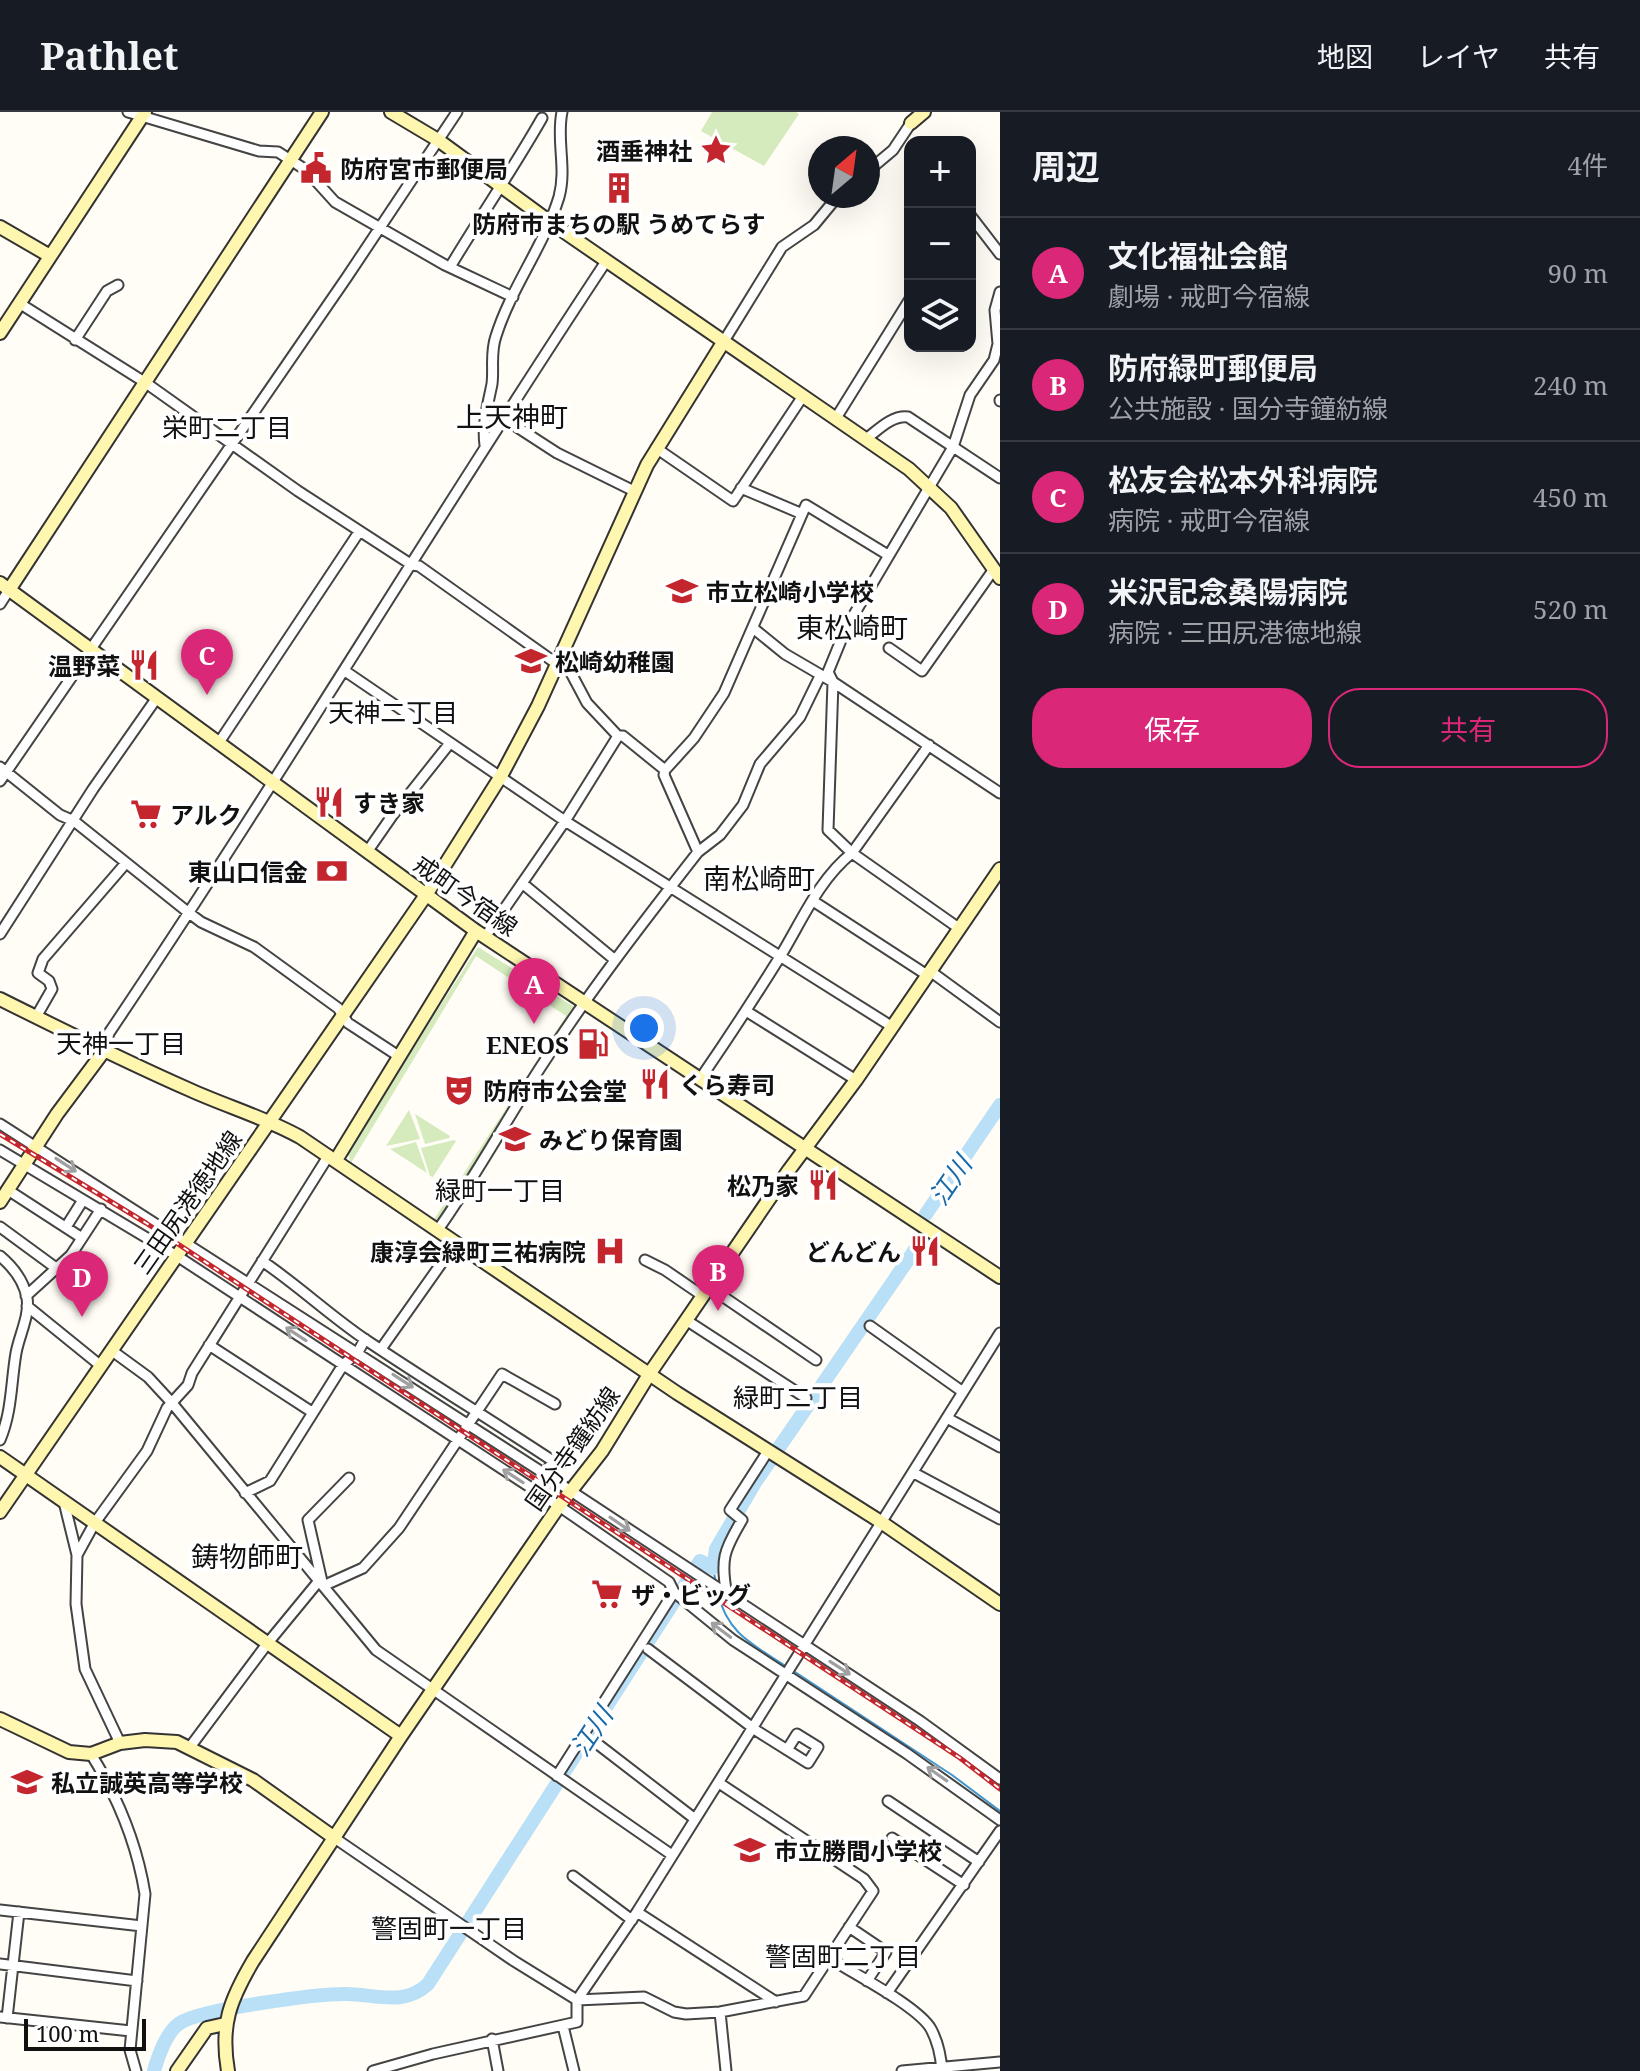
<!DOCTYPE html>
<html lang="ja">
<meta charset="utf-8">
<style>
:root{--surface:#171b24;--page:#242831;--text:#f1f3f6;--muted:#9ea1a6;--line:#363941;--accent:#db2777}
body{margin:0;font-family:"Noto Serif","Noto Sans JP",serif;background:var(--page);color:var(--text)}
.controls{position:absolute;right:24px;top:24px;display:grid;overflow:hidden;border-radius:16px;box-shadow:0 8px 32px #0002}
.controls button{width:72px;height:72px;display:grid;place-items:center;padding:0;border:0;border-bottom:2px solid var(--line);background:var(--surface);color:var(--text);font:40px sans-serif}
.compass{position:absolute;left:808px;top:24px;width:72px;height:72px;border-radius:50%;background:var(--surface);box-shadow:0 8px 32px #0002;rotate:29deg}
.scale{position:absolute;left:24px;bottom:20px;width:122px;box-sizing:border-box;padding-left:8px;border:4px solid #111;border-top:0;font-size:22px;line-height:28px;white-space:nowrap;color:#111;-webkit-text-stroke:6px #fff;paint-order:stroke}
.you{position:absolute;left:644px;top:916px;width:28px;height:28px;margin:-20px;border:6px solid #fff;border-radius:50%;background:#1a73e8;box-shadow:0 0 0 12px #1a73e833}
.badge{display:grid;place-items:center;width:52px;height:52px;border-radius:50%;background:var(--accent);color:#fff;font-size:26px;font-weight:700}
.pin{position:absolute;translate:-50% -66px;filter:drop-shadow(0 2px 4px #0008)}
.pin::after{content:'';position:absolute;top:42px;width:28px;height:24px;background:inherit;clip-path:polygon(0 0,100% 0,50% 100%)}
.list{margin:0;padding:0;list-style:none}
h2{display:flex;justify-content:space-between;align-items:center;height:104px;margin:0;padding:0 32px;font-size:34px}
h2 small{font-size:26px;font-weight:400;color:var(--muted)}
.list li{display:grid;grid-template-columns:52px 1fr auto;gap:24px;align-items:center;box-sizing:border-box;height:112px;padding:0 32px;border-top:2px solid var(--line)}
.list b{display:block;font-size:30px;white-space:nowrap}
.list p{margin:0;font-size:26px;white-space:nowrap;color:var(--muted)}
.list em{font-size:26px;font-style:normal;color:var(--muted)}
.actions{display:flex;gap:16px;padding:24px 32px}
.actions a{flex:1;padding:18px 0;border:2px solid var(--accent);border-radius:32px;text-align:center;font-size:28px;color:var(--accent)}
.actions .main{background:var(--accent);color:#fff}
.icon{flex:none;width:44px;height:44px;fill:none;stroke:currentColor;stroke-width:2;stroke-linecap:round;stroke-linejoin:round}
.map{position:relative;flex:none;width:1000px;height:1959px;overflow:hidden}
header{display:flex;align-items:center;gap:48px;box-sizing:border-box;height:112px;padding:0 40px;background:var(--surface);border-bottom:2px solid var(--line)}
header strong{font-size:38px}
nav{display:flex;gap:44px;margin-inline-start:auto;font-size:28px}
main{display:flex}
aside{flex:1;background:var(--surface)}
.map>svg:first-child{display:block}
</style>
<header>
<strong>Pathlet</strong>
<nav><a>地図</a><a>レイヤ</a><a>共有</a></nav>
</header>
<main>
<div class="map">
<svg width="1000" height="1959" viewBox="0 0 1000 1959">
<rect width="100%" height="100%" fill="#fffdf5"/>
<path fill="#d5ebbd" d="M712,0H796L799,2L764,54L701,19Z
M478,835L576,896L538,951L440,1108L433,1109L566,904L476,844L351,1051L347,1039Z
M409,998L420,1027L386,1034Z
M415,1002L450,1024L449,1026L425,1032Z
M454,1028L456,1029L433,1065L430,1064L421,1036Z
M416,1030L427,1061L390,1037Z"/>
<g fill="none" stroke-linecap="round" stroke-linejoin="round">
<path stroke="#3f96cf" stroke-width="2" d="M713,1456L716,1471
M718,1481C727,1522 754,1533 787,1555
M792,1558L952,1663L1000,1699"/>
<path stroke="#b9e0f7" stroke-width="14" d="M926,1102L1000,993
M154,1959C158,1944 167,1919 180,1911C201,1897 317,1882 345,1882C375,1882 404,1895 428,1872L700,1449L713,1456L716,1437L756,1369L923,1126"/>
<defs>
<path id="street" d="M128,0L259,39L278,40L306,58L335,90L445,153L513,185
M868,59L893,38L911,11
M970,103L1000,142
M450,155C480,105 513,57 542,6
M19,191L146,271L298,379L412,453L419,454L557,552
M75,228L107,179L118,173
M724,229L782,135L814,113L838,84
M1000,288V289
M503,306L557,341L634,379
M836,306L910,187
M866,327C878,318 892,303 908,305L1000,366
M485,333C482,312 488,292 492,272C494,256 490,241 496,224C511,176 544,134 559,85C567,56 556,28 562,0
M656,336L733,389L803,284
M741,376L800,401
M0,492L9,478
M753,516L785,542L833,570L1000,681
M889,536L922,559L994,457
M559,547L571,561L587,591L618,624H623L665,658L664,663L698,740
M345,559L565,709L891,914
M218,632L359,420
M0,655L60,703L74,709L189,801L201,810L254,835L338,896L348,911L400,945
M665,658L694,626L724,581L806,393L888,443
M0,669L347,165L457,0
M367,740L392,704L450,631
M522,771L615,848
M813,789L927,863
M960,817L852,741L828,718L833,570L828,560L846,516L953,335L970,283L994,248L998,232L995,198L1000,180
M0,822L93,677L156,587
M485,825L565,709L618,624
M930,859L1000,910
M746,899L856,968
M36,905L52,877L49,869L38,861L43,847L126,751
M104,939L109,921C280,667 437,404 607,148
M700,967C727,928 753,888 778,848C801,811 818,768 852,741L929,633
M0,1012L545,1362L920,1609L1000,1667
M0,1038L177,1144L559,1394L669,1470L674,1480L733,1528L906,1641L1000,1708
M8,1078L82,1126
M0,1115L56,1156
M66,1115L83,1088
M437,1119C475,1066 506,1008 542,953C590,879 644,809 698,740L720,723L743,693L760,652L800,605L820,564
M0,1144C13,1155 24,1169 27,1186C30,1203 19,1224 16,1241C11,1270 12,1300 0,1328
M645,1148L665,1158L703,1184
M262,1149C299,1174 329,1203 366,1228C427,1269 491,1308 553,1349L545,1362
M709,1175L816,1248
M26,1184L71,1143L101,1097
M27,1194L101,1254
M686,1208L806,1286
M870,1214L963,1280
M209,1233L312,1300
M381,1237L455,1132
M111,1238L148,1265L172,1291L376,1538L672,1743
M947,1306L1000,1335
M914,1361L1000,1407
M245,1381L270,1369L343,1253L358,1240L365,1227
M64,1390L77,1443L76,1492L85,1557L120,1631
M77,1443L94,1412L147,1339L167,1296L188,1273L192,1261L329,1043
M323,1474L363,1456L399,1416L502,1262L555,1292
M323,1474L308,1408L349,1366
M727,1483C720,1448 724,1438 742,1408L730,1398L768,1339
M648,1537L757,1619L808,1651L818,1635L797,1622L787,1638
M595,1630L695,1707
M190,1635L267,1532L318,1470
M91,1642C117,1684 137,1732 145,1782L130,1938L136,1959
M557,1664L674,1480
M888,1689L979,1750
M892,1726L964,1773
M336,1727L514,1849L577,1888L644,1885L674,1900L686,1902L720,1900L804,1884L873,1779L864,1767L719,1671
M573,1764L632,1808
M0,1798L142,1814
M637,1800L776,1890
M849,1815L886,1840L867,1869
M829,1846C853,1861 919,1895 931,1917C938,1930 941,1945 942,1959
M0,1852L137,1869
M887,1881L1000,1719
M720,1900L726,1959
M0,1905L131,1919
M7,1906L19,1800
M563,1914L574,1959
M492,1927L498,1959
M373,1959L433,1942L577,1910V1888L637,1800L1000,1221
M902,1959L1000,1950"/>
<path id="secondary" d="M391,0L438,28L550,110L909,357L951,396L1000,466
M911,11L924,0
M0,115L50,144
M0,221L145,0
M0,471L476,819L1000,1165
M9,478L322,0
M0,887C62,918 124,949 188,977C225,994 264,1005 300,1025L677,1281L881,1410L1000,1492
M336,1048L476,819
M0,1090L57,1002L104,939
M0,1345L401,1624
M0,1400L426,783L501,664L538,594L647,353L724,229
M0,1607L69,1640L91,1642L120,1631L145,1628L177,1630L253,1668L336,1727
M177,1959L207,1916L225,1912
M228,1959C220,1913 230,1888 253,1849L401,1624L559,1394L602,1339L650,1261L789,1058L856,968L1000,757"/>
</defs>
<use href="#street" stroke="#444" stroke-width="13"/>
<use href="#secondary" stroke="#333" stroke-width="16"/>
<use href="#street" stroke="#fff" stroke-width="9"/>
<use href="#secondary" stroke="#fff6b0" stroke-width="12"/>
<defs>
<path id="rail" d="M0,1022L146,1111L960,1646L1000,1677"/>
</defs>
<use href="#rail" stroke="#c4262e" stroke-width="5"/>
<use href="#rail" stroke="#fff" stroke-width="2" stroke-dasharray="6" stroke-linecap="butt"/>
</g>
<defs><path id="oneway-shaft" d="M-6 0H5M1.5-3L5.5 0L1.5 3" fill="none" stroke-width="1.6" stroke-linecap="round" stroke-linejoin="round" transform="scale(2)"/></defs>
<g stroke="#a0a0a0">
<use href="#oneway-shaft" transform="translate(66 1053) rotate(33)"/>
<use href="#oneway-shaft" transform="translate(296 1222) rotate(-147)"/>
<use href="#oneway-shaft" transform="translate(403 1269) rotate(33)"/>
<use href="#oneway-shaft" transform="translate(513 1364) rotate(-147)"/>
<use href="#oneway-shaft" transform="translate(620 1412) rotate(34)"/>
<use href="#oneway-shaft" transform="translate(721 1518) rotate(-143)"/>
<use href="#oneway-shaft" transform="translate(840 1556) rotate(33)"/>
<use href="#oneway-shaft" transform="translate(937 1662) rotate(-145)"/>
</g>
<defs>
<symbol id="sight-bare" viewBox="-9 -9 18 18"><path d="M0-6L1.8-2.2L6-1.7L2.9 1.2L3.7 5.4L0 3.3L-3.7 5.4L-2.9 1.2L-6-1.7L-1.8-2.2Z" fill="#c4262e" stroke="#fff" stroke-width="2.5" paint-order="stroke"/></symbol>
<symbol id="civic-bare" viewBox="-9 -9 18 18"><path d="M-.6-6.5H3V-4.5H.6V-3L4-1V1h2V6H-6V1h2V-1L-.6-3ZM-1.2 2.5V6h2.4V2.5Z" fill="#c4262e" stroke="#fff" stroke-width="2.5" paint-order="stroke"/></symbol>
<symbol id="building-bare" viewBox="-9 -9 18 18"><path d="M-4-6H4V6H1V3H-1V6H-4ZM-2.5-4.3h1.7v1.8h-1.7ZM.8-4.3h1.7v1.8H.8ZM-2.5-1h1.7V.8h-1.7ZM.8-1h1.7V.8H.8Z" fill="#c4262e" stroke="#fff" stroke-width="2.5" paint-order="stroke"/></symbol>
<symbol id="school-bare" viewBox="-9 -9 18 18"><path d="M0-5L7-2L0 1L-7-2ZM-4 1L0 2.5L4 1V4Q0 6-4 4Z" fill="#c4262e" stroke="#fff" stroke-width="2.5" paint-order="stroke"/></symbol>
<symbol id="restaurant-bare" viewBox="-9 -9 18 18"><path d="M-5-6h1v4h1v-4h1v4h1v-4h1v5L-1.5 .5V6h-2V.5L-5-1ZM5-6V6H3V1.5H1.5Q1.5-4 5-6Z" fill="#c4262e" stroke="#fff" stroke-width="2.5" paint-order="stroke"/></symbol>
<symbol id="supermarket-bare" viewBox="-9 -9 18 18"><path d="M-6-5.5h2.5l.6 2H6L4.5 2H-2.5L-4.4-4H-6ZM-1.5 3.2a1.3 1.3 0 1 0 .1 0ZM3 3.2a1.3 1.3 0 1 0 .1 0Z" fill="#c4262e" stroke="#fff" stroke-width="2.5" paint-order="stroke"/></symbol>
<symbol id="bank-bare" viewBox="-9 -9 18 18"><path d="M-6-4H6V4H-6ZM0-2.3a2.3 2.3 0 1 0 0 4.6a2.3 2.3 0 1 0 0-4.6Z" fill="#c4262e" stroke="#fff" stroke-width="2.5" paint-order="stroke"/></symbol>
<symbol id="fuel-bare" viewBox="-9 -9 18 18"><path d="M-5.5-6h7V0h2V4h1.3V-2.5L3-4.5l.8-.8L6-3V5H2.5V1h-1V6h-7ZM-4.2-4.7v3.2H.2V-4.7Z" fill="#c4262e" stroke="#fff" stroke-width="2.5" paint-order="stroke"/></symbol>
<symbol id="theatre-bare" viewBox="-9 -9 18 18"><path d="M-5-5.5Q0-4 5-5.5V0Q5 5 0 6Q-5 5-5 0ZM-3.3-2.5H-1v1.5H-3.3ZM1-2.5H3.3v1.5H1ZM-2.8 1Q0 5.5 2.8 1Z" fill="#c4262e" stroke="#fff" stroke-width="2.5" paint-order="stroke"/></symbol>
<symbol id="hospital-bare" viewBox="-9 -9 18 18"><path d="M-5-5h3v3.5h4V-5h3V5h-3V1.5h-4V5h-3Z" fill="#c4262e" stroke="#fff" stroke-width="2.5" paint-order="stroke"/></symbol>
</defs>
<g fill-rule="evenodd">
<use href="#sight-bare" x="694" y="16" width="44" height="44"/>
<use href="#civic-bare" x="294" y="34" width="44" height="44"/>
<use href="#building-bare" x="597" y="54" width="44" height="44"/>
<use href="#school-bare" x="660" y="457" width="44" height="44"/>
<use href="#school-bare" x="509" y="527" width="44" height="44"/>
<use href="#restaurant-bare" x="122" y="531" width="44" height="44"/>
<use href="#restaurant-bare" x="307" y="668" width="44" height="44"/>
<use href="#supermarket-bare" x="124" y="680" width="44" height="44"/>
<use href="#bank-bare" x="310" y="737" width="44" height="44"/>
<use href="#fuel-bare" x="571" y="910" width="44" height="44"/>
<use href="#restaurant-bare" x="633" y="950" width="44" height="44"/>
<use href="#theatre-bare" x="437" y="956" width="44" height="44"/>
<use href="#school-bare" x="493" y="1005" width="44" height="44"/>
<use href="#restaurant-bare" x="801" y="1051" width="44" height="44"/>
<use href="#hospital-bare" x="588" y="1117" width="44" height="44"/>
<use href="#restaurant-bare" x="903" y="1117" width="44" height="44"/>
<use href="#supermarket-bare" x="585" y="1460" width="44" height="44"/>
<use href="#school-bare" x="5" y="1648" width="44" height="44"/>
<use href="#school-bare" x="728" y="1716" width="44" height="44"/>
</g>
<g text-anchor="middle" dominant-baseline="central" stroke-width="8" stroke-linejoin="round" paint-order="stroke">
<g font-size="24" font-weight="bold" fill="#111" stroke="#fff" text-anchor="start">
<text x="692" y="38" text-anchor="end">酒垂神社</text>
<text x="340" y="56">防府宮市郵便局</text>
<text x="619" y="111" text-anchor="middle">防府市まちの駅 うめてらす</text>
<text x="706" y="479">市立松崎小学校</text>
<text x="555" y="549">松崎幼稚園</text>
<text x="120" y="553" text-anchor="end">温野菜</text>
<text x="353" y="690">すき家</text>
<text x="170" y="702">アルク</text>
<text x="308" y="759" text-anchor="end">東山口信金</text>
<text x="569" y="932" text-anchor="end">ENEOS</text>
<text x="679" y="972">くら寿司</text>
<text x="483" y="978">防府市公会堂</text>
<text x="539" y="1027">みどり保育園</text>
<text x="799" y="1073" text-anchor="end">松乃家</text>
<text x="586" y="1139" text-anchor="end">康淳会緑町三祐病院</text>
<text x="901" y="1139" text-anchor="end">どんどん</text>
<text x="631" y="1482">ザ・ビッグ</text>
<text x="51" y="1670">私立誠英高等学校</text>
<text x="774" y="1738">市立勝間小学校</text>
</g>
<g font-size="24" fill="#111" stroke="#fff">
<text transform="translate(466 783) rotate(35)">戒町今宿線</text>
<text transform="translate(187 1090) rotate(-55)">三田尻港徳地線</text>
<text transform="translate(572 1336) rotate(-55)">国分寺鐘紡線</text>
</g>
<g font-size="26" fill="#111" stroke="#fff">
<text x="227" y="315">栄町二丁目</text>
<text x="393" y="600">天神二丁目</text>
<text x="121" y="931">天神一丁目</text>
<text x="500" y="1078">緑町一丁目</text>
<text x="798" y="1285">緑町二丁目</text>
<text x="449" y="1816">警固町一丁目</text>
<text x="843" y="1844">警固町二丁目</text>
</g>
<g font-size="26" font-style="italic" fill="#1768a6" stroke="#fff">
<text transform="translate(950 1068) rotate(-56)">江川</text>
<text transform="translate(591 1619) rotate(-57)">江川</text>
</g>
<g font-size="28" fill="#111" stroke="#fff">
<text x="512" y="304">上天神町</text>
<text x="852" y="515">東松崎町</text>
<text x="759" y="766">南松崎町</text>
<text x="247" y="1444">鋳物師町</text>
</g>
</g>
</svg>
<div class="controls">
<button>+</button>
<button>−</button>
<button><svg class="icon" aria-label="layers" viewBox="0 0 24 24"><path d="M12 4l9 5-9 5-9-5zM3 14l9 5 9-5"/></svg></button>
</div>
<svg class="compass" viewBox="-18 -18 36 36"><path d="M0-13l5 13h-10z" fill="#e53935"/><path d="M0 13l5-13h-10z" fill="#9ea1a6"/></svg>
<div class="scale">100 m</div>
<div class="you"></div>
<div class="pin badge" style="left:534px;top:912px">A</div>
<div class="pin badge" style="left:718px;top:1199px">B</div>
<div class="pin badge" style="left:207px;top:583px">C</div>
<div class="pin badge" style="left:82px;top:1205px">D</div>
</div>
<aside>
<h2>周辺<small>4件</small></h2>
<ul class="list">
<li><span class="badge">A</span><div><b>文化福祉会館</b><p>劇場 · 戒町今宿線</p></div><em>90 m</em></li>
<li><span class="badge">B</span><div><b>防府緑町郵便局</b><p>公共施設 · 国分寺鐘紡線</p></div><em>240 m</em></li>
<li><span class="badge">C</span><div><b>松友会松本外科病院</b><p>病院 · 戒町今宿線</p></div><em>450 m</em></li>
<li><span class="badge">D</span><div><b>米沢記念桑陽病院</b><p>病院 · 三田尻港徳地線</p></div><em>520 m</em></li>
</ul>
<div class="actions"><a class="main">保存</a><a>共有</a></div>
</aside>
</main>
